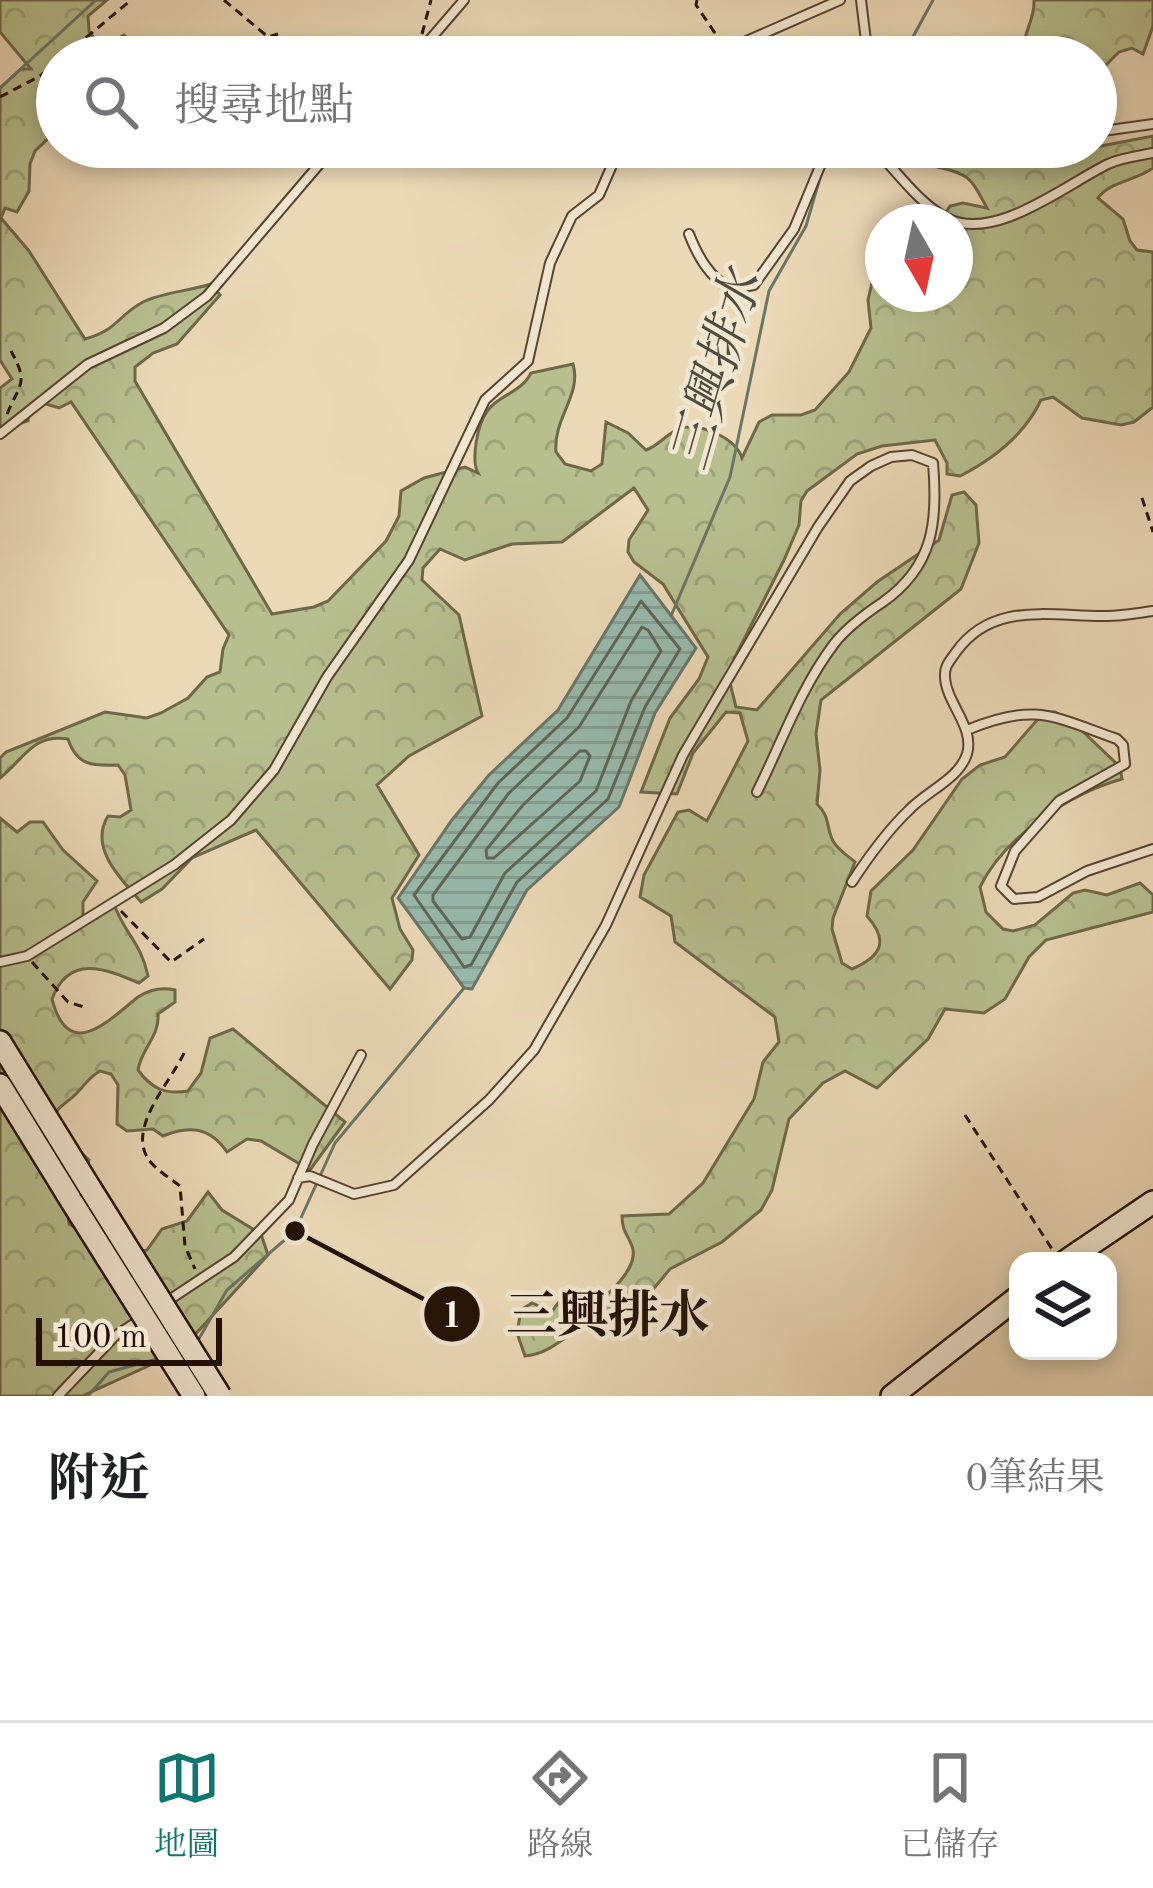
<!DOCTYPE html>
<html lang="zh-TW">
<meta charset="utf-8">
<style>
:root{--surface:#fff;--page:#f2f2f2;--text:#202124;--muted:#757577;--line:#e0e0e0;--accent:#0f766e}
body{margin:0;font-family:"Old Standard TT","Noto Serif TC",serif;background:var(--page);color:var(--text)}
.controls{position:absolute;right:36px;bottom:36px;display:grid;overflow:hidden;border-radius:24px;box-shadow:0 6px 18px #0003}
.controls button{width:108px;height:108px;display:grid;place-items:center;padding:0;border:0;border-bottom:3px solid var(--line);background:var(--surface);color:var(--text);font:60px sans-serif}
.compass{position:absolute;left:865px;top:204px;width:108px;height:108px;border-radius:50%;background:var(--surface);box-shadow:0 6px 18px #0003;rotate:171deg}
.scale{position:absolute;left:36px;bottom:30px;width:186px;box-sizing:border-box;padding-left:12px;border:6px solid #241104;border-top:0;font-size:33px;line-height:42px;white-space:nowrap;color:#241104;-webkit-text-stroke:9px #f2e6d0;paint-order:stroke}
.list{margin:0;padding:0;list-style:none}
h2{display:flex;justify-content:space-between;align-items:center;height:156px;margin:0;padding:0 48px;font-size:51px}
h2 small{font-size:39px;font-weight:400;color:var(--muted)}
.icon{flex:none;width:66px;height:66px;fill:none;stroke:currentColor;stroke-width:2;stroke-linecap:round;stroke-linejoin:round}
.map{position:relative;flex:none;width:1153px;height:1396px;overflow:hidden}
.search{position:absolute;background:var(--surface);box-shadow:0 6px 18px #0003;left:36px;right:36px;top:36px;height:132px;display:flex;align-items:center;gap:30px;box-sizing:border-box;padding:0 42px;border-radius:66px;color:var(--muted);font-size:45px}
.sheet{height:324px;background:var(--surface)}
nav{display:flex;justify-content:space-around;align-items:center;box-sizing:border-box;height:168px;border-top:3px solid var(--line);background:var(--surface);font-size:33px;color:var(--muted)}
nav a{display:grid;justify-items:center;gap:6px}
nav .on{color:var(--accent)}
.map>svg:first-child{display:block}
</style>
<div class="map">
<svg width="1153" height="1396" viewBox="0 0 1153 1396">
<defs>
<pattern id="forest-crowns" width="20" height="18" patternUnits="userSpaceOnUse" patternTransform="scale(3)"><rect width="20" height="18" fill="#b7bf8e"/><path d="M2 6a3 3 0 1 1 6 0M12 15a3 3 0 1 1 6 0" fill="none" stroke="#9da379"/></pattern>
<pattern id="water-rules" width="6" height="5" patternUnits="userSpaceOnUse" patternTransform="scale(3)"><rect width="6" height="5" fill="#98baad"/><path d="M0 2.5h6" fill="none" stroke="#839f93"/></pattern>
</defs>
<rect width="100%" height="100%" fill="#ebd8b6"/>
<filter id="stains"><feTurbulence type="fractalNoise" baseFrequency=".00167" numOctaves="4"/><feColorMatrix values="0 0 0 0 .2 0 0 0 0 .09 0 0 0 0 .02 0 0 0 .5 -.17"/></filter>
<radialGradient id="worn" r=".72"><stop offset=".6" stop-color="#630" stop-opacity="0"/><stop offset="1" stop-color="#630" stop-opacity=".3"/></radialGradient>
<path fill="url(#forest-crowns)" stroke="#6e6849" stroke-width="3" d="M0,0H107L88,16L89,31L96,41L111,42L124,35L134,45L136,57H57V130L35,151L30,164L29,191L17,212L5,208L1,218L29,251L85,339C118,330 117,316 143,302C163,292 190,291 211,284L220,295L177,344L153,353L135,367V381L272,614L314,607L328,601L386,541L399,516L401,491L424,478L465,467L478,473C471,460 477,424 488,410C500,394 521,393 531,373L573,364C582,395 553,418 556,452L565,464L591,471L602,464L606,422L628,433L646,450C660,445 668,432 681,428C703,423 736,439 742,458L759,422L772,415H801L815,410L849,372L871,328L868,300L874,274H883V294H955V222H940L950,206L963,203L987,208C971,179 971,174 937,167L936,147H1096L1153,136V168C1136,181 1110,181 1098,198L1123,219L1130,241L1137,250L1153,252V407L1134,422L1121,425L1082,418L1053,397L1041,400C1025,434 993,459 960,476L947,474V463L935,440L882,446L857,454L807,491L801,501L799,525L784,560L734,659L730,683L736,707L757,710L840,614L877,582L939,540L952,495L964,492L976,505L979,543L961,589L821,700L816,734L820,770L817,804C830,816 826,827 833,841C838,850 848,856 855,862L833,918L832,929L842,963L852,969C882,956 889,941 867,916L871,891L913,850L962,779L980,765L1005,757L1044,712H1055L1076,725L1120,767L1122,779C1069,794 1005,836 980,887L986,912L1003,929L1013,931L1035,925L1073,893L1085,890L1107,895L1140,883L1153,895V912L1046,940L1029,957L1005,999L984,1013L945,1009L928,1039L877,1088L845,1071L823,1083L789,1119L772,1190L761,1210L722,1242L670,1269L625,1323L612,1325L602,1318C573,1325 555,1354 525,1356L517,1333L521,1310L532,1303L552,1312C564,1289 581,1297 602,1299C616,1287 639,1264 632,1246C627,1234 622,1230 622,1216L669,1214L703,1183L754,1099L763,1062L779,1042L775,1017L675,942L671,916L640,897L644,875L678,812L689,810L707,821L748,741L740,713L726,712L693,753L677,794L641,792L670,718L699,679L708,657L663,584L634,562L628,552L629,540L648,510L634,488L562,542L512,544L465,560L440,549L423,568L422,580L459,615L482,716L409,756L377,785L419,855L392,898L400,929L413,950L412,960L390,989L256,830L192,858L162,889L141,902C122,880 88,848 108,816L120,817L131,810L125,775L118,765C93,766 77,766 68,739C33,733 24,759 0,778V758L6,752L105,712L147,718L161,713L188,698L207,677L220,672L223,649L229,635L71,402L59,408L36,401L29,410L28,421L0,430V388L12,379L0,360V88L21,69H31L0,32Z
M1034,0H1153V26L1143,54L1132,48L1119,52L1096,75V57H1024C1022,30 1035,22 1034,0Z
M0,818L17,832L30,822H43L63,850L97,881L83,902V915L94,916L114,904C125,935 141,942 148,976L139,983C106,969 69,953 52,999C69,1065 111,1018 138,997C149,990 162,987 175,990V1002L158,1014C160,1036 141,1049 138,1070C151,1088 165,1095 188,1091L201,1073L210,1038L233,1029L345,1122L310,1170L261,1141L247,1139L227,1152C210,1127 189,1125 163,1136L153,1129L127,1131L117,1124L118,1085L111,1074L100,1071C88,1078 85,1085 76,1094C63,1107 53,1106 54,1128L89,1160L86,1172L65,1188L69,1224L111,1248L136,1253L147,1250L162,1229L187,1221L208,1192L222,1210L261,1234L268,1255L179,1352L82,1396H0Z"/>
<path fill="url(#water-rules)" stroke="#6a7669" stroke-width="3" d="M640,575L696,648L655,713L619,807L527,890L472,989L464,988L398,898L452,820L489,775L558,710Z"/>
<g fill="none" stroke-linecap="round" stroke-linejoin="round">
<path stroke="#5e6658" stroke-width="3" d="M641,601L680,649L645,707L608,799L517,882L471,965L464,967L414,895L498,783L567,718Z
M642,627L648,630L661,651L631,701L596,791L505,873L470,937L462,939L433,901V895L509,793L579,727Z
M580,751H586L590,756L580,781L494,858H487L486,850L523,805Z"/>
<path stroke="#6a7669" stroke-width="3" d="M902,57L933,0
M0,88L96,0
M671,616L730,477L769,291L806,226L822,171L837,147
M197,1342L227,1290L295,1231L335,1143L464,988
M88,1396L109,1372L157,1359"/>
<defs>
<path id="lane" d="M861,0L868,57
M415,57L464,0
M710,57L840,0
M1096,132L1153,124
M873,147C895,169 919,204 947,218C994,243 1065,185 1108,164C1121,158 1138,156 1153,153
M689,234C698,257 709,276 730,289L754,285L794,229L828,147
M0,434L88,364L164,328L207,296L334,147
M967,730C1035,702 1052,716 1117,739L1123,745L1125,764L1059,801L1015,851L1001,886L1014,899L1038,897L1087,871L1153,849
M852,882C869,856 887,831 909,810C927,791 959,779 967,754C975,727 946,703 945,677C944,666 950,661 956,652C993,600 1052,617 1107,616C1122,616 1138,613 1153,611
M0,962L27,956L174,865L231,820L274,770L327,677L409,560L485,400L528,361L550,263L572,216L599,195L620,147
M298,1178L310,1176L354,1194L394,1185L489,1100L534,1050L606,925L683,755L818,527L850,481L871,466L891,457L912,455L933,463C938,521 934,566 883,602C865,614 847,627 834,644C800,689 782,742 757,792
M166,1302L234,1257L289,1200L313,1144L361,1055
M58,1396L115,1336L144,1317"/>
<path id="secondary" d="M0,1042L90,1188
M0,1085L72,1202
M1066,1261L1153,1202
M892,1396L1018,1297"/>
</defs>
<use href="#lane" stroke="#564330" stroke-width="12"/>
<use href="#secondary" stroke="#241104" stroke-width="26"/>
<path stroke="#241104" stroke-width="3" stroke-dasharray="9 6" stroke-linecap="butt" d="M224,0L268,37L278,34
M697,0L696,5L719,39
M422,34L431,0
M63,57L131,0
M0,97L40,76L57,62
M7,414C20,383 29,384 11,351
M1142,498L1153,532
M121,911L171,962L204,939
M32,962L68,1002L84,1007
M184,1053C171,1082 126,1128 149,1160C156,1170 170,1178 180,1186L185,1246L195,1269
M965,1115L1052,1249"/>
<use href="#lane" stroke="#f2e6d0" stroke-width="8"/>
<use href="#secondary" stroke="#f2e6d0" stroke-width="21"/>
<defs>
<path id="secondary-bridge" d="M90,1188L220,1396
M72,1202L194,1396"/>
</defs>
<use href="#secondary-bridge" stroke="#241104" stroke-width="26" stroke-linecap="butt"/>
<use href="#secondary-bridge" stroke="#f2e6d0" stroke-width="21"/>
</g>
<g text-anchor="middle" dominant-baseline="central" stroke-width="9" stroke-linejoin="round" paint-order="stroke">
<g font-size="51" font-style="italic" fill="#4d4c3f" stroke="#f2e6d0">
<text transform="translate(719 371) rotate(-74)">三興排水</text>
</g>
</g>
<path fill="none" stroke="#241104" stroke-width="4.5" d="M295 1231L452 1314"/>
<g fill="#241104" stroke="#f2e6d0" stroke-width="4.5">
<circle cx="295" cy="1231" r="12"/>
<circle cx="452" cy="1314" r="30"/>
</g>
<g font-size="36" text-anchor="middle" font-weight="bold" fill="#fff">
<text x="452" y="1327">1</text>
</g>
<g font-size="51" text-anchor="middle" font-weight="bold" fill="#241104" stroke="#f2e6d0" stroke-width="9" stroke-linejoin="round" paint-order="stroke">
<text x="608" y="1332">三興排水</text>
</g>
<rect width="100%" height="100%" filter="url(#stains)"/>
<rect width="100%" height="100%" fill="url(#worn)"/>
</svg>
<div class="controls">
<button><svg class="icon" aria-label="layers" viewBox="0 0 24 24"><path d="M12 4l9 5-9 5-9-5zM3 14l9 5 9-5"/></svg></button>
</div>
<svg class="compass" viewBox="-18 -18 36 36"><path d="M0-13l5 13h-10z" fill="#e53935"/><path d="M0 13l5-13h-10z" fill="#757577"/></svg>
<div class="scale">100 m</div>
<div class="search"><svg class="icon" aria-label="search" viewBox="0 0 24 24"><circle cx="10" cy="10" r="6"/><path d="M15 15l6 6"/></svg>搜尋地點</div>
</div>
<section class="sheet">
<h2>附近<small>0筆結果</small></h2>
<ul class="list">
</ul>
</section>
<nav>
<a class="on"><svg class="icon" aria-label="map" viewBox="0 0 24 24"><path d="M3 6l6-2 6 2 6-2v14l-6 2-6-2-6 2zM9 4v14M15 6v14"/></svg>地圖</a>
<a><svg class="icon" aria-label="directions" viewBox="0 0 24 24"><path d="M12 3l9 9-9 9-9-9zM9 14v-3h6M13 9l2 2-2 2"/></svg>路線</a>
<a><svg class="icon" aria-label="saved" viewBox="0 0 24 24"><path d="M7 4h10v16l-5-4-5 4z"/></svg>已儲存</a>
</nav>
